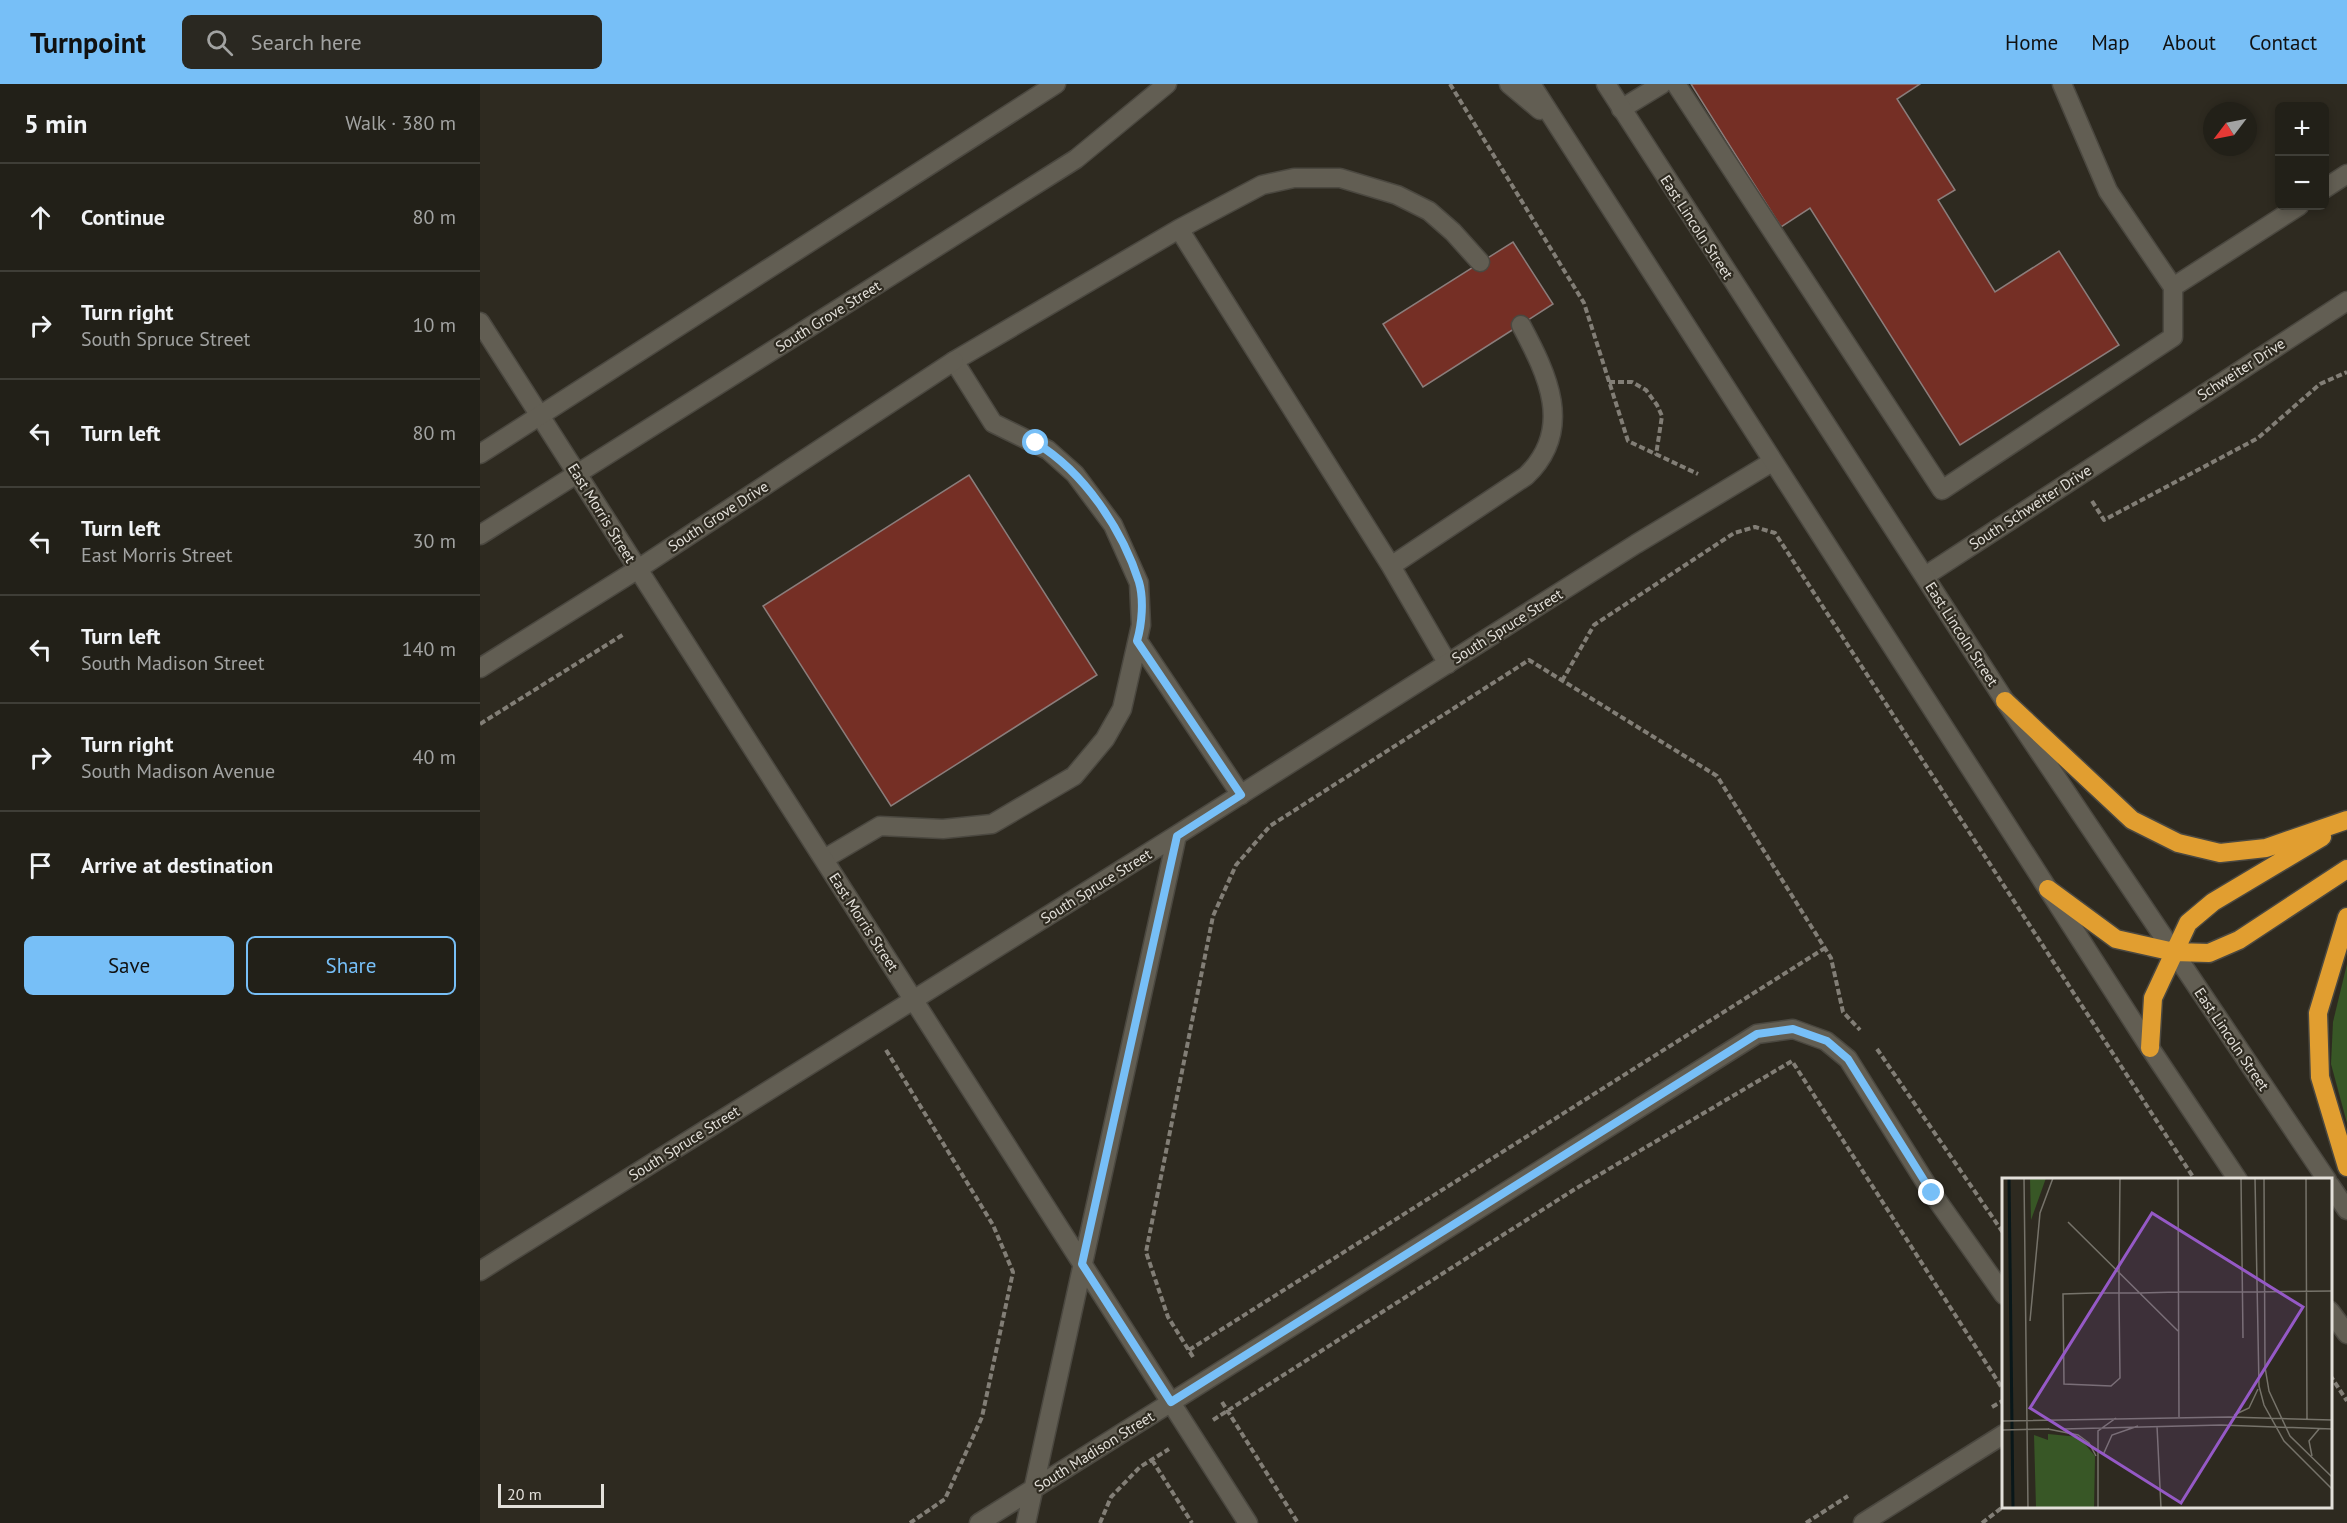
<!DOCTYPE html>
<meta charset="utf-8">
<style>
:root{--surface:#222018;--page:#2a2821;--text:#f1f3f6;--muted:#a2a3a2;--line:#3f3e37;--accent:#77bff7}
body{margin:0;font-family:"PT Sans",sans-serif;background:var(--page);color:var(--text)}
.controls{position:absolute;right:18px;top:18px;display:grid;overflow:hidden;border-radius:9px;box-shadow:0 3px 9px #0003}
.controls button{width:54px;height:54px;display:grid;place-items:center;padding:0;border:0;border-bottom:2px solid var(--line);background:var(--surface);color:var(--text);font:30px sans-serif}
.compass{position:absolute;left:1723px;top:18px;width:54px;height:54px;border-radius:50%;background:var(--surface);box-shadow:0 3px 9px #0003;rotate:238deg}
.scale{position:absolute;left:18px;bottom:15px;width:106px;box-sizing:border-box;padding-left:6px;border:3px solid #e3e0da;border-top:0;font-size:16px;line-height:21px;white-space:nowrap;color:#e3e0da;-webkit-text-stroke:4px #2e2a20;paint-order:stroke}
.stop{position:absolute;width:18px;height:18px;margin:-14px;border:4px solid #77bff7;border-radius:50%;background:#fff}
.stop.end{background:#77bff7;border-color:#fff;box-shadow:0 2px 6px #0008}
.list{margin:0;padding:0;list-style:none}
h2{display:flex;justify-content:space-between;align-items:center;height:78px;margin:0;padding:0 24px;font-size:26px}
h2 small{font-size:20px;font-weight:400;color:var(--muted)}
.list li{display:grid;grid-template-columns:39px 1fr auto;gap:18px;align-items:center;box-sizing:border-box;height:108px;padding:0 24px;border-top:2px solid var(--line)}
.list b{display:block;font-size:22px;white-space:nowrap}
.list p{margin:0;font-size:20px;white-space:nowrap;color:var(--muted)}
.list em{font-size:20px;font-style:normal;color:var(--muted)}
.actions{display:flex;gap:12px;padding:18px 24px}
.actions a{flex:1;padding:14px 0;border:2px solid var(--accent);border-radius:9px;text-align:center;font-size:21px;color:var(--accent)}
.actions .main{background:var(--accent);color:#111}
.icon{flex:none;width:33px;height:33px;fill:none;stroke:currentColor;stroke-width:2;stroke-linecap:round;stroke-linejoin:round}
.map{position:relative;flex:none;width:1867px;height:1439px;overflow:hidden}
header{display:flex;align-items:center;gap:36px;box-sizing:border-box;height:84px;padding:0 30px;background:var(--accent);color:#111}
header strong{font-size:28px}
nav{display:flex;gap:33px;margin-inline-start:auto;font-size:21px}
.search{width:420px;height:54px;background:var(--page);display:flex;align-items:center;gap:15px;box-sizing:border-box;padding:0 21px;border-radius:9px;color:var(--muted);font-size:22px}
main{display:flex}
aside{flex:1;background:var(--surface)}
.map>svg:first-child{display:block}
</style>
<header>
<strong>Turnpoint</strong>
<div class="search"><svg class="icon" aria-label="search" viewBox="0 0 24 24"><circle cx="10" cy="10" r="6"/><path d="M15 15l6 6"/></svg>Search here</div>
<nav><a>Home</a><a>Map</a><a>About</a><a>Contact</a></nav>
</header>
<main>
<aside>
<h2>5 min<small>Walk · 380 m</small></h2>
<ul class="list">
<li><svg class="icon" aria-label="ahead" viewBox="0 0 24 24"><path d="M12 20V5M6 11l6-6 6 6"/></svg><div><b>Continue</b></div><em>80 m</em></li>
<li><svg class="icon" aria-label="right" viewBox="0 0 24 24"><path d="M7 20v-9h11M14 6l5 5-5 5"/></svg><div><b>Turn right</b><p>South Spruce Street</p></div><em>10 m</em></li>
<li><svg class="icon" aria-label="left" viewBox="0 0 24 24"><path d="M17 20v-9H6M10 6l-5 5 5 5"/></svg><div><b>Turn left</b></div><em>80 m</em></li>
<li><svg class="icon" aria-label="left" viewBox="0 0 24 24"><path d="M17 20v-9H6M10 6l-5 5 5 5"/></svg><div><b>Turn left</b><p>East Morris Street</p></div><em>30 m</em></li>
<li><svg class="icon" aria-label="left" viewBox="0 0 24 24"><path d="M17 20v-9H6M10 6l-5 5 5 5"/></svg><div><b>Turn left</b><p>South Madison Street</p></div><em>140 m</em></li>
<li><svg class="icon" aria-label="right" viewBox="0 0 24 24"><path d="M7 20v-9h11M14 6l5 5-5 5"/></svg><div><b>Turn right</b><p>South Madison Avenue</p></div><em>40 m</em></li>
<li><svg class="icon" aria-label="arrive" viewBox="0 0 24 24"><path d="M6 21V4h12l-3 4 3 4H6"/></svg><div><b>Arrive at destination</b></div></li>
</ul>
<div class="actions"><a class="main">Save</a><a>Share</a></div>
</aside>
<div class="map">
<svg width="1867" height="1439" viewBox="0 0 1867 1439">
<rect width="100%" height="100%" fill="#2e2a20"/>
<path fill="#385726" d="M1867,880V1039L1851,980L1853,938Z"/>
<path fill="#752f25" stroke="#8b7d7b" stroke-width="1.5" d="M1211,0H1440L1417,15L1475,106L1458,116L1515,208L1579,167L1639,261L1480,361L1330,124L1301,143Z
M1033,158L1073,220L943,303L903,240Z
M489,391L617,591L411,722L283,522Z"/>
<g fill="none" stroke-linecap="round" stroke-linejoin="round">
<defs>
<path id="lane" d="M1196,0L1462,406L1693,253V203
M1582,0L1628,107L1693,203L1819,122
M1141,25L1182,0
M1844,105L1867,90
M699,145L911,482L968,580
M911,482L1046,392C1095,345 1067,290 1041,241
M658,557L761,711
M344,775L400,742L463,745L512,740L594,692L625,655L642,625L661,541L659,499L633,441L595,390L568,366L513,339L474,277L699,145L782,101L814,94H860L917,111L949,127L973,148L1000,178"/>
<path id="street" d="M0,238L768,1439
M1445,492L1867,217
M0,584L158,485L474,277
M0,1187L697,751L1156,460L1292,378
M499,1439L1277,950L1313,945L1346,957L1368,975L1452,1109L1524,1211
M546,1439L697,751
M1383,1439L1524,1350"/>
<path id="secondary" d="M1029,0L1060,26
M1051,0L1670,964L1758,1096
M1126,0L1525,617L1847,1096
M0,370L576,0
M0,451L596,75L687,0
M1850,1101L1867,1126
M1850,1227L1867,1250"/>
<path id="highway" d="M1525,617L1652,736L1698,759L1740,769L1786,764L1867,736
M1568,805L1636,855L1694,868L1729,869L1759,856L1867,785
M1867,833L1838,929L1840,993L1867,1083
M1670,964L1673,914L1708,839L1733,818L1842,753"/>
</defs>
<use href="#lane" stroke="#4b4840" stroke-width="21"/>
<use href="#street" stroke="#4b4840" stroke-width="21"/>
<use href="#secondary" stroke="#4b4840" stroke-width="21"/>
<use href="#highway" stroke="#4b4840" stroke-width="21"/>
<path stroke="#827e76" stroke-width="4" stroke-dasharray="6 3" stroke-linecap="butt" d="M970,0L1104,219L1148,357L1218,390
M1129,298H1152L1166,306L1177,321L1182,332L1176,371
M1612,417L1624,436L1778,354L1840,300L1867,288
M1082,597L1114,541L1254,449L1275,443L1295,449L1715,1096
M0,640L144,550
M1397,965L1524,1150
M406,966L513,1141L533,1188L502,1333L465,1415L430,1439
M709,1266L1345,864
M713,1273L688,1233L666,1168L733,832L756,781L790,742L1049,576L1237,692L1351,874L1363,928L1380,946
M1850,1291L1867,1317
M742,1318L818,1439
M1512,1323L1524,1316
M733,1336L1095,1105L1312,977L1524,1307
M672,1376L712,1439
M620,1439L631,1413L660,1383L689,1365
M1326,1439L1368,1412
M1502,1439L1524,1422"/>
<use href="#lane" stroke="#625e53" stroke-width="18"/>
<use href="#street" stroke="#625e53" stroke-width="18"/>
<use href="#secondary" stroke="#625e53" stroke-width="18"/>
<use href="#highway" stroke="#e19e30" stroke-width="18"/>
</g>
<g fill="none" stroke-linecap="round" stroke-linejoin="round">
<path stroke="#77bff7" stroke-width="8" d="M556,359C604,388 642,445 659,498C664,515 662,540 657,557L761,711L697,752L602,1180L691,1318L1277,950L1313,945L1347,957L1368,975L1452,1109"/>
</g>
<g text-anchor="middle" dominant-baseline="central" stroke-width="4.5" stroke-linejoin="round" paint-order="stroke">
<g font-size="15" fill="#e3e0da" stroke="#2e2a20">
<text transform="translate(1217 143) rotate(57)">East Lincoln Street</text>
<text transform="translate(348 232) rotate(-32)">South Grove Street</text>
<text transform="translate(1761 285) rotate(-33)">Schweiter Drive</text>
<text transform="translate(1550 423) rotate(-33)">South Schweiter Drive</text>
<text transform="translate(122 429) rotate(58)">East Morris Street</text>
<text transform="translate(238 432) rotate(-33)">South Grove Drive</text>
<text transform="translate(1027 542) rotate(-32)">South Spruce Street</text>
<text transform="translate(1482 550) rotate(57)">East Lincoln Street</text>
<text transform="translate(616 802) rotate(-32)">South Spruce Street</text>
<text transform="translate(384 838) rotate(57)">East Morris Street</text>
<text transform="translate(1752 955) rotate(56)">East Lincoln Street</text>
<text transform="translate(204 1059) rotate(-32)">South Spruce Street</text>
<text transform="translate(614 1367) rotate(-32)">South Madison Street</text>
</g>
</g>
<g transform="translate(1522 1094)">
<rect width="330" height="330" fill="#2e2a20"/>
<path d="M28,0H44L29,42ZM46,256L77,259L93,278L92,330H34L32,257L46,262Z" fill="#385726"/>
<path fill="none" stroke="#091719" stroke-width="3" d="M7,0L11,330"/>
<path fill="none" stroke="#76736a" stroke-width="1.5" d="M22,0L26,330M118,0L117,95V120L118,200L109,208L62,206L61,116L92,115H138L176,114H254L330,113M176,0L177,239M239,0L241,160M253,0L257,208L262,227L282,263L330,311M262,0L263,189L267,213L288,258L330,299M304,0L305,242M66,44L176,153M28,143L38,35L51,0M232,237L247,230L256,211M0,243L227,239L330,242M155,248L159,330M46,251L76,257L87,265L94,278M61,251L219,247L330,251M0,252L47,251M101,277L110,257L136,248M310,278L307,263L317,251M96,330V253L114,240"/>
<path fill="#9559c6" fill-opacity="0.15" stroke="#9559c6" stroke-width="3" d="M150,35L301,129L179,325L28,230Z"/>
<rect width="330" height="330" fill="none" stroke="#e3e0da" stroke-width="3"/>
</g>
</svg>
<div class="controls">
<button>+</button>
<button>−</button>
</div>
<svg class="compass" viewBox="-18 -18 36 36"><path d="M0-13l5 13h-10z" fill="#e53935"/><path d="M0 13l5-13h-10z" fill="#a2a3a2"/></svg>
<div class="scale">20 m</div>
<div class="stop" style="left:556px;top:359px"></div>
<div class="stop end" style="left:1452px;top:1109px"></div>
</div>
</main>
